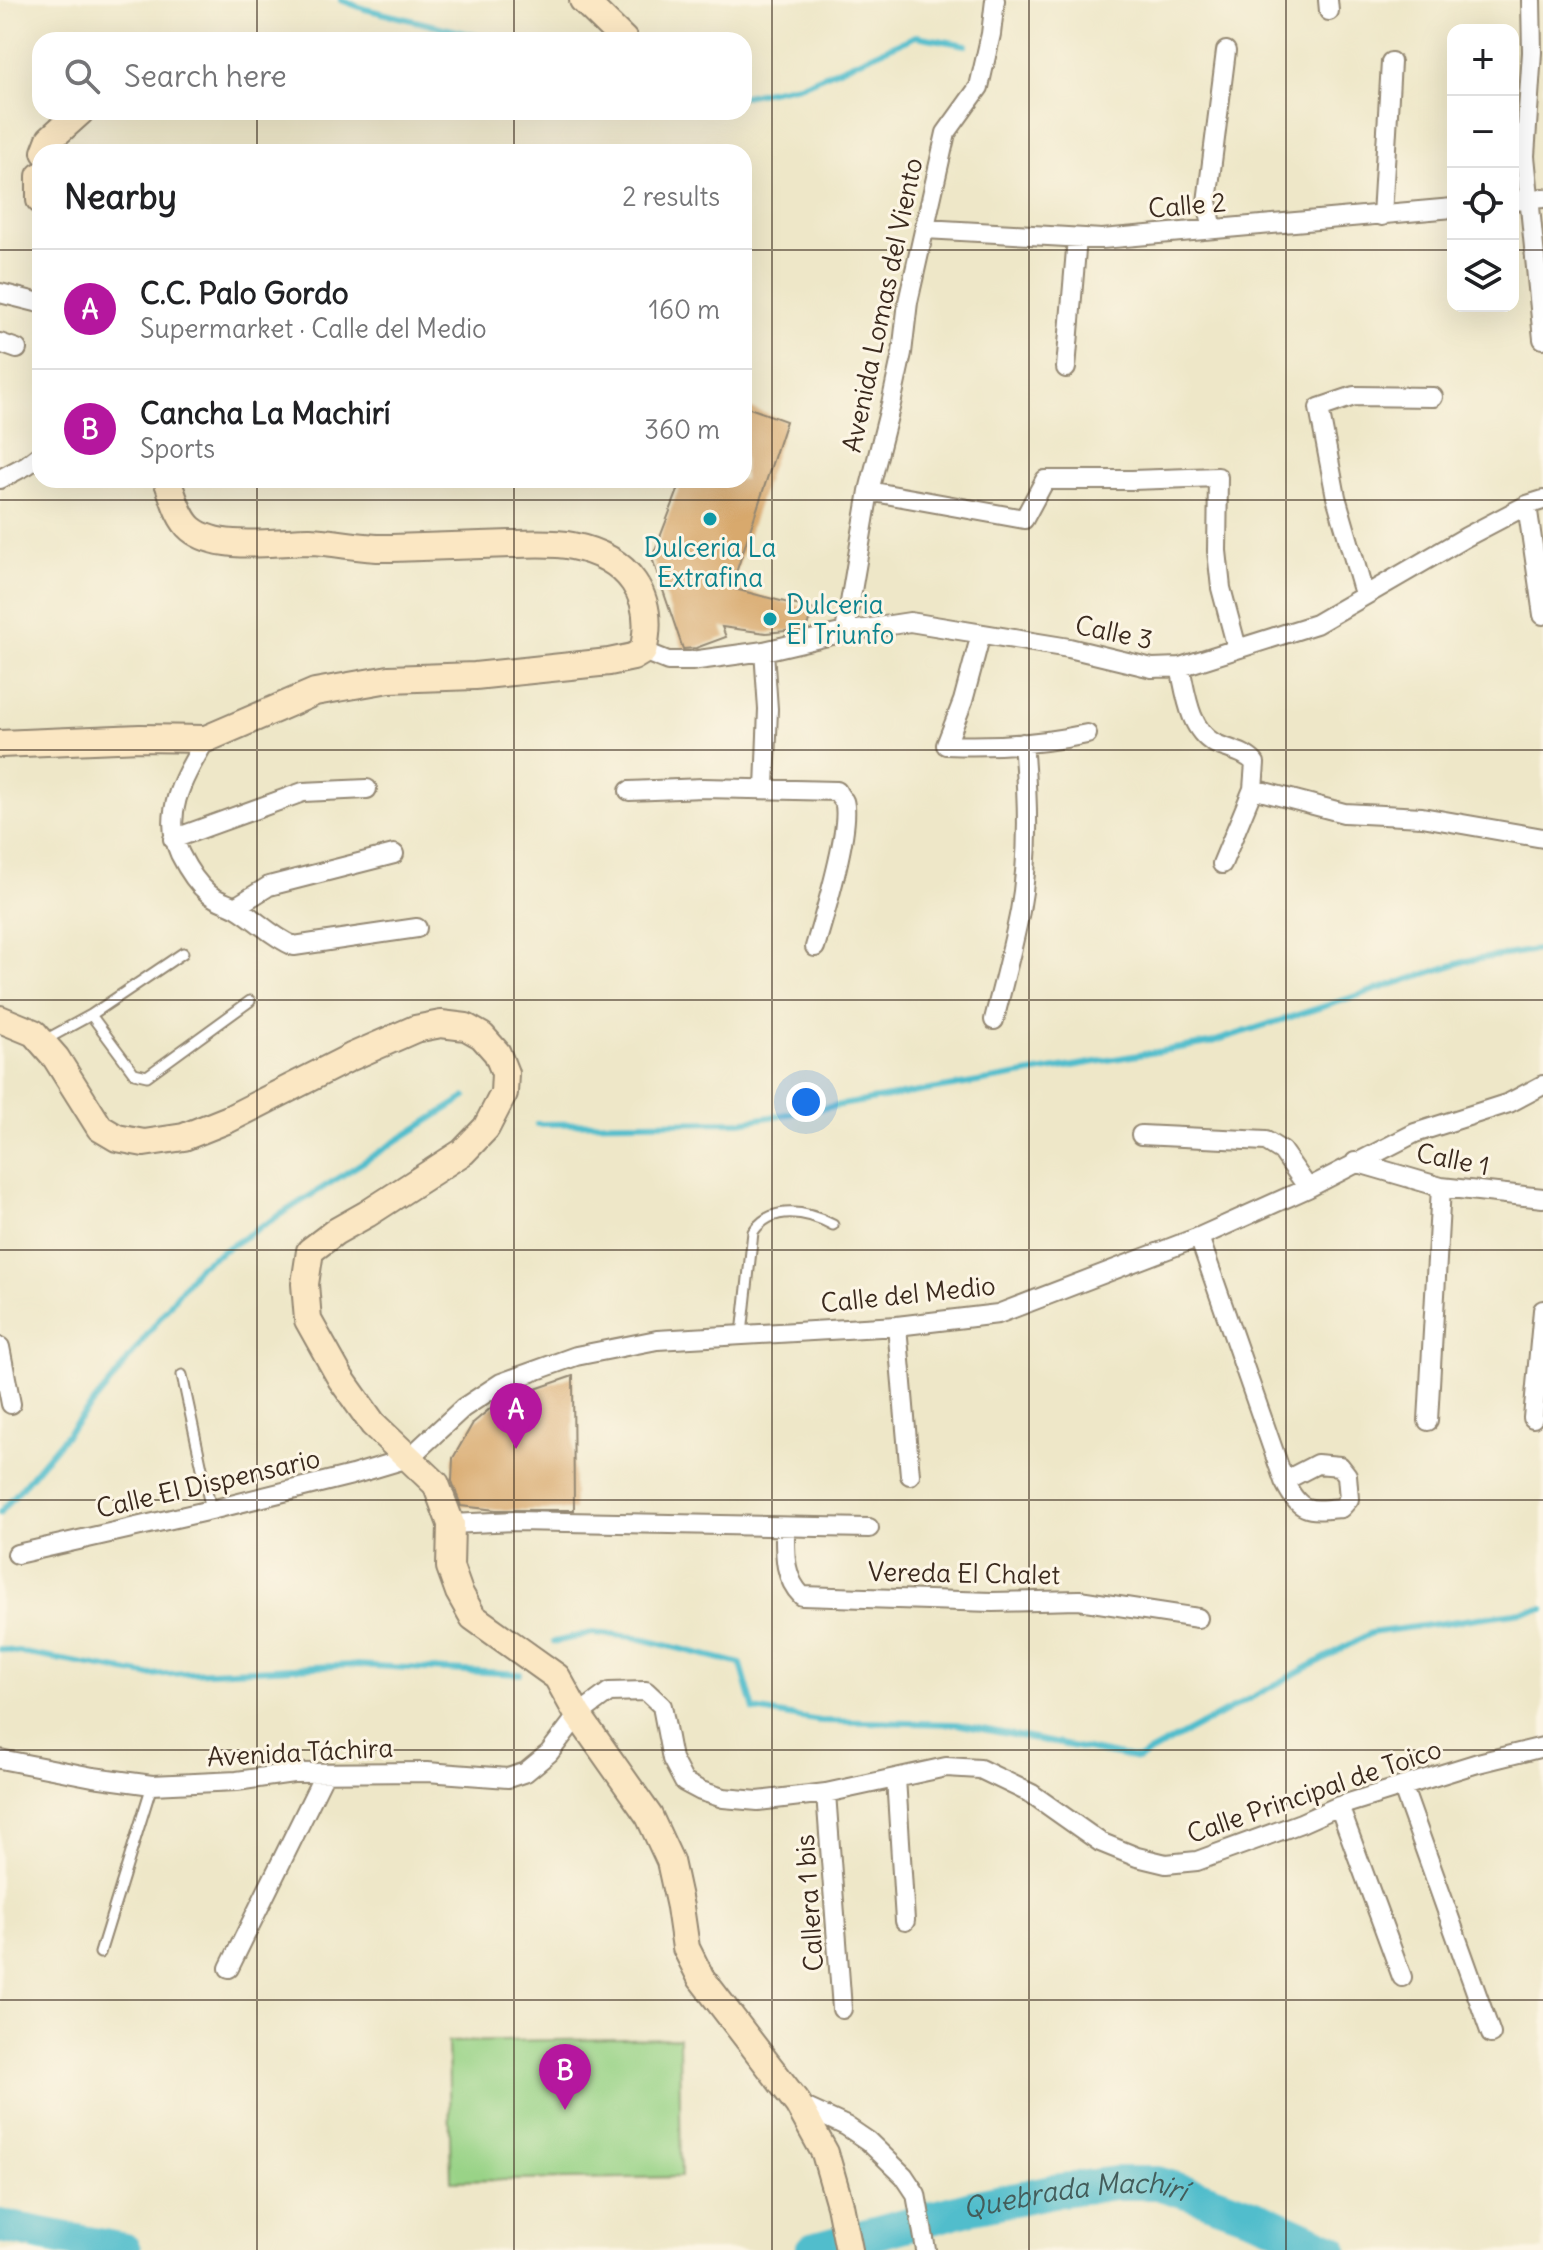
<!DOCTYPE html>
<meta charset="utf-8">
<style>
:root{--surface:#fff;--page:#f2f2f2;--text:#202124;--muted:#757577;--line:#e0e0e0;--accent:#b5179e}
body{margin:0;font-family:Delius,sans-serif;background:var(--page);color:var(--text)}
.controls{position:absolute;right:24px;top:24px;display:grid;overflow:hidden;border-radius:16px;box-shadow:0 8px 32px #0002}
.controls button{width:72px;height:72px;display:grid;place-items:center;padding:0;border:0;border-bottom:2px solid var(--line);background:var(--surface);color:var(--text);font:40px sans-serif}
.you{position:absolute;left:806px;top:1102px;width:28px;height:28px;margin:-20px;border:6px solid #fff;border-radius:50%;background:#1a73e8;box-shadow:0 0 0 12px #1a73e833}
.badge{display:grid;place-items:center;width:52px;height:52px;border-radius:50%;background:var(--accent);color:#fff;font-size:26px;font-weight:700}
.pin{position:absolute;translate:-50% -66px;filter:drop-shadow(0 2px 4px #0008)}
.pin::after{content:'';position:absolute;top:42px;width:28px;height:24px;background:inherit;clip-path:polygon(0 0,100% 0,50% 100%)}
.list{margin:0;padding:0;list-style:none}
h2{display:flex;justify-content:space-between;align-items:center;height:104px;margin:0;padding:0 32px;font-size:34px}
h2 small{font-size:26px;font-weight:400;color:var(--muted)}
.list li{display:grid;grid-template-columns:52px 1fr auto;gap:24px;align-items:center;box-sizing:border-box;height:120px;padding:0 32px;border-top:2px solid var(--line)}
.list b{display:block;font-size:30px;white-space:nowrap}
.list p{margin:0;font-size:26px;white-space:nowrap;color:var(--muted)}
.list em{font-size:26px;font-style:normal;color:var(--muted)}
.icon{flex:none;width:44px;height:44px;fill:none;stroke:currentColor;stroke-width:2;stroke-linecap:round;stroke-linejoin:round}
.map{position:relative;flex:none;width:1543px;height:2250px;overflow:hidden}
.search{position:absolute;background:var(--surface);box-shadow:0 8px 32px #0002;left:32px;top:32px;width:720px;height:88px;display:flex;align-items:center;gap:20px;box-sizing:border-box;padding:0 28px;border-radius:24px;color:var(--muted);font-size:30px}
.panel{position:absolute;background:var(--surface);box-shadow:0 8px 32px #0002;left:32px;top:144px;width:720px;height:344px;border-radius:24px}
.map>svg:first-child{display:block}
</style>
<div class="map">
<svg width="1543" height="2250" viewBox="0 0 1543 2250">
<rect width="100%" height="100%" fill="#fcf5e5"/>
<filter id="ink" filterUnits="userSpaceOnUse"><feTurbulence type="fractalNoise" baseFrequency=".0125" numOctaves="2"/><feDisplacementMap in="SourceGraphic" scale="16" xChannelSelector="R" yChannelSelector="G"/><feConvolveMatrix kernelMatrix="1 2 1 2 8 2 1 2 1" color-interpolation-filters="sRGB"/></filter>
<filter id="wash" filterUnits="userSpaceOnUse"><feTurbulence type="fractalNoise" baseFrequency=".006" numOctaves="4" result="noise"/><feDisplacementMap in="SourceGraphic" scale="32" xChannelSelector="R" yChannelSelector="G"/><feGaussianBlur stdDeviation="1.8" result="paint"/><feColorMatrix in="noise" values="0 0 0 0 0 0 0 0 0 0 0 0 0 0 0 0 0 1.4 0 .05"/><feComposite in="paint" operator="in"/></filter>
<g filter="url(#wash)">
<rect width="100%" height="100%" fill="#eee7c8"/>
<path fill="#99d387" stroke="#6a7e52" stroke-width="2" d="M679,2038L681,2177L451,2181L448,2042Z"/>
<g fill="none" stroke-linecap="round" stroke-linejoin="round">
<path stroke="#51bdcc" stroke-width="6" d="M341,0L365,9L494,40
M744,96L804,84L916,36L966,45
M537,1124L740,1122L1209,1043L1466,961L1543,949
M0,1513L112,1381L199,1266L466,1097
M554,1642L593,1633L633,1637L741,1664L754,1710L820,1721L956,1724L1138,1759L1371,1633L1543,1609
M0,1649L147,1675L355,1665L520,1674"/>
<g stroke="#51bdcc" stroke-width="34">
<path d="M0,2226L124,2250"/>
<path id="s1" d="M812,2250L972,2207L1053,2191L1116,2183H1157L1193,2194L1265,2220L1332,2250"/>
</g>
</g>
<g id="blocks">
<path fill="#d8a96d" d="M744,406L786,421L731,588L815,610L805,629L766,633L722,627L726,637L696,648L683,649L652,558L682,480H744Z
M573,1376L574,1510H496L461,1506L452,1481L453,1458L473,1423L498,1402Z"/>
</g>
</g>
<g filter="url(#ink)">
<use href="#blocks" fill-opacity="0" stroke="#948873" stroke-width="2"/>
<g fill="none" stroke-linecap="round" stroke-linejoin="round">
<defs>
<path id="lane" d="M91,1015L134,1073L147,1076L250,1001
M45,1040L91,1015L183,953
M742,1334L753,1232C772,1204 807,1211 833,1225
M182,1375L211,1510
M100,1953L152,1785"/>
<path id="street" d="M1328,0L1329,11
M1531,0L1532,52L1525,156L1543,339
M1513,201L1543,198
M1382,216L1391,62
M925,229L1102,239L1453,208
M1213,229L1207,202L1226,51
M0,293L40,303
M0,343L17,349
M1066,368L1077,238
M0,479L27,465L40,455
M869,491L1024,519L1045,480H1132L1218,477L1217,551L1221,588L1237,648
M1527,505L1543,615
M1364,594L1336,497L1319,408L1354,396L1433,397
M845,632L869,491L891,404L902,353L908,302L946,133L979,87L991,34L995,0
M981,634L963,701L946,745C993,747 1040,744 1087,734
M643,651L668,661H691L764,651L845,632L910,622L1069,648L1152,668L1180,667L1316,624L1466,537L1527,505L1543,500
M764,651L768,709L765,788
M1180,667C1186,693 1189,729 1214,743C1228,750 1244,751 1255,763L1253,789L1222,864
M206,739C185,776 161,812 180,854C188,870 196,883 209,894C217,901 228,903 237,908C257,920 272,937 294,946L417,928
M1253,789L1344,813L1422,817L1543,838
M629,791L703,788L837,791C837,792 843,801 844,801C852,825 823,920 815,947
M173,839L303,792L367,789
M235,907L269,886L394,854
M994,1020C1003,984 1013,947 1020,911C1030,855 1028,798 1023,743
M1141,1135L1266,1141L1282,1151L1308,1188
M1355,1162L1441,1187L1543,1198
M1199,1237L1284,1481C1300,1513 1308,1511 1341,1508L1349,1499L1347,1475L1340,1466L1317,1464L1284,1481
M897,1326L910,1475
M0,1347L11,1404
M1533,1418L1543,1310
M1428,1421L1441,1187
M451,1524L515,1521L869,1528
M785,1527C785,1552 783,1577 802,1596L992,1602L1079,1600L1198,1618
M17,1554L211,1510L352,1475L409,1458L463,1408L501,1383L576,1356L657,1340L897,1326L998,1314L1199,1237L1308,1188L1415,1133L1509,1103L1543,1085
M0,1759L93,1777L152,1785L237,1781L293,1773L427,1772L508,1778L526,1772L549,1753L578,1715L609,1692L646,1691L662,1706L672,1759L684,1782L701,1791L723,1798L758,1801L826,1793L946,1767L980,1769L1032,1794L1100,1842L1137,1857L1166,1864L1197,1861L1301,1823L1339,1806L1478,1763L1543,1747
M896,1778L905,1921
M1403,1788L1491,2034
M826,1793L842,2009
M1339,1806L1402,1977
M229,1968L325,1773
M798,2104L846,2126L868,2141L904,2176L916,2194L926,2250"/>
<path id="secondary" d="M583,0L624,40
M45,152L50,139L80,112
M40,176V200
M0,744L140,738L206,739L315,692L389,679L475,676L609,662L633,657L643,651C657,596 628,557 572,546C553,542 531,544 511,544C471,545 430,547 389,548C363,549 337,542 310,541C276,541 219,552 191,529C178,518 173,495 167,480
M0,1019L34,1033L56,1058L100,1128L117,1138L144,1143L184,1137L229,1119L351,1057L415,1029L441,1024L466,1027L482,1036L497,1053L505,1073L504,1093L486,1128L463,1152L367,1214L335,1232L310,1251L305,1284L308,1320L341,1379L373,1424L436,1484L451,1524L450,1567L459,1592L473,1617L557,1677L578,1715L649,1816L670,1861L680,1907L686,1948L701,1978L798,2104L825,2153L840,2205L849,2250"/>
</defs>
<use href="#lane" stroke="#948873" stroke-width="13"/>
<use href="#street" stroke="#948873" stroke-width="22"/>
<use href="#secondary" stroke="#948873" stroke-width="30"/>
<use href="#lane" stroke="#fff" stroke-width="9"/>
<use href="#street" stroke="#fff" stroke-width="18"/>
<use href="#secondary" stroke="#fbe7c3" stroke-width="26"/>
</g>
</g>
<path fill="none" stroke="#3b2a1e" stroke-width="2" stroke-opacity="0.55" d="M257,0V40M514,0V40M772,0V2250M1029,0V2250M1286,0V2250M257,112V152M514,112V152M0,250H40M744,250H1453M1513,250H1543M257,480V2250M514,480V2250M0,500H1543M0,750H1543M0,1000H1543M0,1250H1543M0,1500H1543M0,1750H1543M0,2000H1543"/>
<g fill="#0f9aa8" stroke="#fcf5e5" stroke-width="3">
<circle cx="710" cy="519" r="8"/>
<circle cx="770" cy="619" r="8"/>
</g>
<g text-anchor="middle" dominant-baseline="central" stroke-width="6" stroke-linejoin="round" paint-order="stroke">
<g font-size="26" fill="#3b2a1e" stroke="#fcf5e5">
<text transform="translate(1187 205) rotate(-5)">Calle 2</text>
<text transform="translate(882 305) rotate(-78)">Avenida Lomas del Viento</text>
<text transform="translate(1114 632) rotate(12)">Calle 3</text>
<text transform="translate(1453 1159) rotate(11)">Calle 1</text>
<text transform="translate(908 1294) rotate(-6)">Calle del Medio</text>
<text transform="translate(208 1483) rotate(-13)">Calle El Dispensario</text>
<text transform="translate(964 1573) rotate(1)">Vereda El Chalet</text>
<text transform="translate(300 1752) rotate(-3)">Avenida Táchira</text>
<text transform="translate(1314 1791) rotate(-19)">Calle Principal de Toico</text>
<text transform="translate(809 1903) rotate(-94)">Callera 1 bis</text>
</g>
<g font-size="26" fill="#0d838f" stroke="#fcf5e5">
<text x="710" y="547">Dulceria La<tspan x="710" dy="30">Extrafina</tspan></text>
<text x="786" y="604" text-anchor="start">Dulceria<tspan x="786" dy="30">El Triunfo</tspan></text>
</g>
<g font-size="28" font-style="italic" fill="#435d5b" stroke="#fcf5e5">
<text stroke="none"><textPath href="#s1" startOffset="270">Quebrada Machirí</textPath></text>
</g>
</g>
</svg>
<div class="controls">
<button>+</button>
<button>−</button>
<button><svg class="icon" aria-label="locate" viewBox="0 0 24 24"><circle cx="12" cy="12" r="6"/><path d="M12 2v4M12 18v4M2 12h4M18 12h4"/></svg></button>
<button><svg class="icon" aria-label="layers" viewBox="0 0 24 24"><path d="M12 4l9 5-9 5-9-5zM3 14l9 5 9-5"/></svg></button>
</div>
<div class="you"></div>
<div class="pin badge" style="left:516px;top:1449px">A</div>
<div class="pin badge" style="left:565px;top:2110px">B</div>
<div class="search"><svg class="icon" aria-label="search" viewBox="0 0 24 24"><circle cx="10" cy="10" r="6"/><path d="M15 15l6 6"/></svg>Search here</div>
<section class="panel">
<h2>Nearby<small>2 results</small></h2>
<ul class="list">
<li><span class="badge">A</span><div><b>C.C. Palo Gordo</b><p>Supermarket · Calle del Medio</p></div><em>160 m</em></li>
<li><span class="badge">B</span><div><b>Cancha La Machirí</b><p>Sports</p></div><em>360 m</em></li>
</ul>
</section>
</div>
